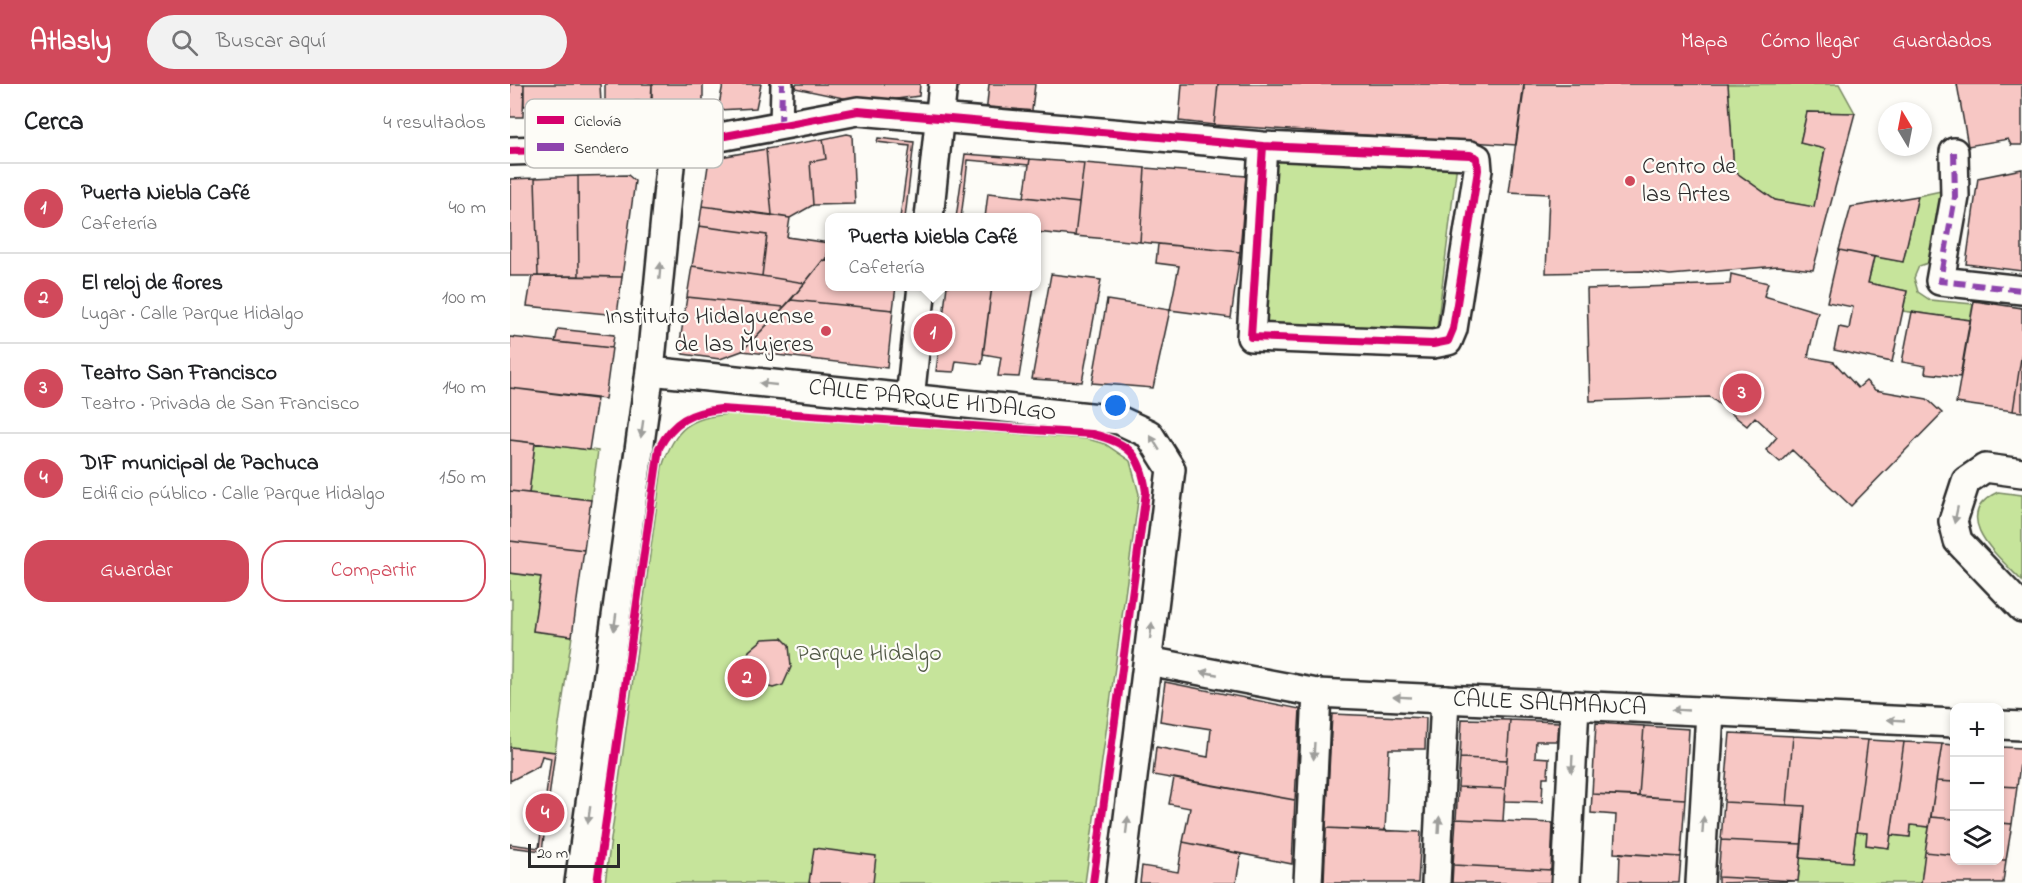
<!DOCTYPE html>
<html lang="es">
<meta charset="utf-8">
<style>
:root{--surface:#fff;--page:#f2f2f2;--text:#202124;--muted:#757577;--line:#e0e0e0;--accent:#d1495b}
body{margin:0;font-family:"Indie Flower",sans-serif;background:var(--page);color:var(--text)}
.controls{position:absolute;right:18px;bottom:18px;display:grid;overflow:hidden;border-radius:12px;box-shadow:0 3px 9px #0003}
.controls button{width:54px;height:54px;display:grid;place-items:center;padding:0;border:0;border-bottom:2px solid var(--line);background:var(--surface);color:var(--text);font:30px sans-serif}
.compass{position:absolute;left:1368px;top:18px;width:54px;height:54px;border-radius:50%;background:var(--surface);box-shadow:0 3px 9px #0003;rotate:350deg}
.scale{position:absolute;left:18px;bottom:15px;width:92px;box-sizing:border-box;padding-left:6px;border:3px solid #2b2b2b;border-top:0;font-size:16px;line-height:21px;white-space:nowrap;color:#2b2b2b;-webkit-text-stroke:4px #fdfcf7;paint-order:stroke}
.you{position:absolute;left:606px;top:322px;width:21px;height:21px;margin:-15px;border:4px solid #fff;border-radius:50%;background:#1a73e8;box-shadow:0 0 0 9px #1a73e833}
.badge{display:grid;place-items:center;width:39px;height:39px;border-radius:50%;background:var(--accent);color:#fff;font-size:20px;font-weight:700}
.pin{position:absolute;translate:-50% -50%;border:3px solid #fff;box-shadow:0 2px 6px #0006}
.popup{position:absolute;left:315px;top:129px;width:216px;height:78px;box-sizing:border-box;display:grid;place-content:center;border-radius:12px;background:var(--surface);filter:drop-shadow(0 2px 4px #0005);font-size:20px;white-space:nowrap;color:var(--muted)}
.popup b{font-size:22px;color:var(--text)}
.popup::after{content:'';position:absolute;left:50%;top:100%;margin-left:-12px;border:12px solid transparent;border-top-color:var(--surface)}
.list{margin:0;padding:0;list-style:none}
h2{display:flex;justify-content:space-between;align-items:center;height:78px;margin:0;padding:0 24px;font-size:26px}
h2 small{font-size:20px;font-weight:400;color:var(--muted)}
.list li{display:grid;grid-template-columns:39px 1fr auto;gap:18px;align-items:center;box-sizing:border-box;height:90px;padding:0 24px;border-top:2px solid var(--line)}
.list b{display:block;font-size:22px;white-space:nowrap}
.list p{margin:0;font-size:20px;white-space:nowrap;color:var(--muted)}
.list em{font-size:20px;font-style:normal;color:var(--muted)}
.actions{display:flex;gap:12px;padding:18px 24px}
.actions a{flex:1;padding:14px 0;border:2px solid var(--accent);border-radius:24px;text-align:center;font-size:21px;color:var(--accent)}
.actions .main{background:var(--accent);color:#fff}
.icon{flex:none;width:33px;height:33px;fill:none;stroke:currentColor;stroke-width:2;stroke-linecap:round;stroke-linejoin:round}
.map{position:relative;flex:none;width:1512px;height:799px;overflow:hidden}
header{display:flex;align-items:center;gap:36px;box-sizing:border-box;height:84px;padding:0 30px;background:var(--accent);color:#fff}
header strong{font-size:28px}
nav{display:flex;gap:33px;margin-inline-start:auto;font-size:21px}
.search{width:420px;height:54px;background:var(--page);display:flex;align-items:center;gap:15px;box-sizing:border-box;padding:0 21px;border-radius:33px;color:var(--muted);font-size:22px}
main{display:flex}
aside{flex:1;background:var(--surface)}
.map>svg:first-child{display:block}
</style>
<header>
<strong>Atlasly</strong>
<div class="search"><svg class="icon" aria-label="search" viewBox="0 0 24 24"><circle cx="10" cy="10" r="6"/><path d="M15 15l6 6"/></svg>Buscar aquí</div>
<nav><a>Mapa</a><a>Cómo llegar</a><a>Guardados</a></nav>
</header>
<main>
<aside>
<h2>Cerca<small>4 resultados</small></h2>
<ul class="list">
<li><span class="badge">1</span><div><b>Puerta Niebla Café</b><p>Cafetería</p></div><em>40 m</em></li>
<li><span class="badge">2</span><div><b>El reloj de flores</b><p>Lugar · Calle Parque Hidalgo</p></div><em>100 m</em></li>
<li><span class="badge">3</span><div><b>Teatro San Francisco</b><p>Teatro · Privada de San Francisco</p></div><em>140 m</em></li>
<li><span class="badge">4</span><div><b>DIF municipal de Pachuca</b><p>Edificio público · Calle Parque Hidalgo</p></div><em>150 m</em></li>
</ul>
<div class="actions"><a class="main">Guardar</a><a>Compartir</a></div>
</aside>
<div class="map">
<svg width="1512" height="799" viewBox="0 0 1512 799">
<rect width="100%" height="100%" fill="#fdfcf7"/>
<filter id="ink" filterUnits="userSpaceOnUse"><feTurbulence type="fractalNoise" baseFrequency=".0167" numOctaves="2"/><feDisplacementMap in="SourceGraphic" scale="12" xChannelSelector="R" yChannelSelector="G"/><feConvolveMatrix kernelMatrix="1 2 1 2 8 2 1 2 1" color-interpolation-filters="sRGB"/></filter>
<g filter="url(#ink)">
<path fill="#c6e49b" stroke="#788863" stroke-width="1.5" d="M1218,0H1329L1345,29L1297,28L1290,59L1315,65L1304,123L1265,116L1224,87Z
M762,71L947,79L926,252L751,244Z
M1431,107L1421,178L1409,182L1404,194L1408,208L1420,216L1463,220L1460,236L1393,227L1397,207L1358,199L1364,173L1393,178L1408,112Z
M220,330L578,355L595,360L620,377L629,410L575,799H95L152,383C165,344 180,333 220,330Z
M25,359L88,367L81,416L19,409Z
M1488,408L1512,411V497C1490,474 1437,431 1488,408Z
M0,489L31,493L23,547L62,552L45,668L0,663L2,515H0Z
M1401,741L1419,743L1411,799H1288L1290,774L1342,778L1346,748L1357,749L1356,761L1379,764L1381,751L1400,753Z"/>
<path fill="#f7c7c4" stroke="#2b2b2b" stroke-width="1.5" d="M0,0H14L13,33H0Z
M14,0H90L91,20L14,22Z
M95,0H142L141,17H125L124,21L116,27H111L106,21L95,22Z
M142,0H193V27L142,30Z
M213,0H251L246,24L208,26Z
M286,0H410L409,12L357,19L285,4Z
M479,0H525L521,35L476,31Z
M672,0H708L704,41L669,37Z
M708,0H1014V6L1006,61L704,41Z
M1014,0H1218L1224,87L1265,116L1304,123L1315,65L1290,59L1297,28L1345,29L1303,186L1268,182L1160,191L1133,187L1036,189L1039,110L999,108Z
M1447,0H1512V61H1501L1498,55L1458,62Z
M337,50L342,51L345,120L303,121L300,78L316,75L313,55Z
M368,54L404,58L395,134H390L400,62L367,58Z
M313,55L316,75L300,78L303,121L280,134L262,131L256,65Z
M256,65L262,131L192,122L199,75Z
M455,70L520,75L519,81L458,76L451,134H446Z
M520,75L574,79L569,119L514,113Z
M574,79L635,84L630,158L565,152Z
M635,84L736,92L730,168L630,158Z
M1512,85V187L1456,180L1468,94Z
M118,91L125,97L112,193L69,192L68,92Z
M68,92L69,192H28L25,94Z
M25,94L28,192H0V95Z
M478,109L569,119L565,152L526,148V134H475Z
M1408,112L1393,178L1329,166L1341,123Z
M192,122L280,134L277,153L319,159L316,177L313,176L295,199L252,192L257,151L189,142Z
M189,142L257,151L252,192L182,182Z
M648,160L730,168L721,234L660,226L669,182L646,179Z
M1329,166L1364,173L1358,199L1397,207L1382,278L1324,266L1329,243L1339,245L1343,223L1317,218Z
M313,176L320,177V202H386L383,226L281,216Z
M182,182L252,192L295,199L274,223L177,213Z
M541,190L591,196L572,298L522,295Z
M1221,190L1258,199L1254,212L1308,228L1298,273L1324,278L1348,304L1356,297L1365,306L1417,315L1432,329L1341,422L1282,366L1270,378L1256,366L1267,353L1245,333L1237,342L1200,313L1080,317L1077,205L1220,200Z
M22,192L112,193L107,231L17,222Z
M437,202H482L472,280L446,277L444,288L426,287Z
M482,202H524L509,293L488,292L491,273L473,270Z
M177,213L274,223L232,267L210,275L173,270L169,264Z
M281,216L383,226L377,284L232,267Z
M597,216L660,226L643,304L582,299Z
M1464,217L1512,224V267L1503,327L1446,319Z
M1402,228L1460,236L1450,293L1415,289L1416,282L1392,278Z
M48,245L104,251L102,264L45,258Z
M0,253L102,264L95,315L0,304Z
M1512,267V328L1503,327Z
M0,304L87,315L79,366L0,356Z
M0,356L25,359L19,409L0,407Z
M0,407L81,416L74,466L0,457Z
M0,457L74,466L62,552L23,547L31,493L0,489Z
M272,554L279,561L281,583L273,601L263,604L244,599L236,579L239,567L253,555Z
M655,598L790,625L785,716L643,691L646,663L698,673L701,645L650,637Z
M822,630L916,634L915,665H879L875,747L816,744Z
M952,635L1000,636L997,676L950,674Z
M1000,636L1049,638L1048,657H1026L1025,673L1039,674L1038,693H1033L1032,718L994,717Z
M1086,639L1134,642L1129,712L1082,710Z
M1134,642L1179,645L1175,715L1129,712Z
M1220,649L1283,652L1277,721L1214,718Z
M1283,652L1358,656L1342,778L1290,774L1295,722L1277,721Z
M1358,656L1394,658L1379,764L1356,761L1357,749L1346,748Z
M1394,658L1432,660L1419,743L1401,741L1400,753L1381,751Z
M1432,660L1444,661V698L1426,697Z
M0,663L45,668L32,767L0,763V760L29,764L41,674L32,672L29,682L0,697Z
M1490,663L1512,664L1507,703L1490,702Z
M950,674L997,676L995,705L948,703Z
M664,694L785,716L782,780L673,758L680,724L659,720Z
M1426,697L1444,698V735L1421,733Z
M1490,702L1507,703L1502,740L1490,739Z
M948,703L995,705L993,737L946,735Z
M1082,710L1175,715L1171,773L1104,769L1106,731L1081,729Z
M1214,718L1295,722L1292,760L1211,756Z
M1421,733L1444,735V771L1415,768Z
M946,735L1043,739L1041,786L943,781Z
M1490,739L1502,740L1496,776H1490Z
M816,744L911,748L908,799H814Z
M1211,756L1292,760L1288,797L1208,793Z
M673,758L731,770L726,799H630L632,782L668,788Z
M304,764L366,772L363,799H299Z
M1415,768L1444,771V776H1496L1493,799H1411Z
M1110,769L1171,773L1169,799H1109Z
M943,781L1041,786L1040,799H942Z
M1208,793L1288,797L1208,799Z"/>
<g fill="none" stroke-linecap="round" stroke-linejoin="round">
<defs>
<path id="pedestrian" d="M271,42L272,0"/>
<g id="minor">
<path d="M0,67L162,62L348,27L753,62L960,71L967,74L968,86L943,245L938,257L923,260L741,253L753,62"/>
<path d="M1444,68L1445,113L1430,197L1512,206"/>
<path d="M419,134L433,0"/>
<path id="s1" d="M140,287L609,336L639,350L661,385L610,799"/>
<path d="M400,315L412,202"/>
<path d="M1512,389L1475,384L1456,397L1443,437L1448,457L1512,524"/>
<path id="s2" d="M638,577L807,609L1444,639"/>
<path d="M1490,641L1512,642"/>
<path d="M69,799L140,287L162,62"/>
<path d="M798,799L807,609"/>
<path d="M926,799L935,615"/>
<path d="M1056,799L1065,621"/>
<path d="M1190,799L1200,628"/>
</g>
</defs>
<use href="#pedestrian" stroke="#2b2b2b" stroke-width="26"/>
<use href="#minor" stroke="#2b2b2b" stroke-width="32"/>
<use href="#pedestrian" stroke="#fdfcf7" stroke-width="21"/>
<use href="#minor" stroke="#fdfcf7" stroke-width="27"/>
<path stroke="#8e44ad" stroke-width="6" stroke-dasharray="12 6" stroke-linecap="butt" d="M271,42L272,0
M1444,68L1445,113L1430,197L1512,206"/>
<defs>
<path id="cycleway" d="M0,67L162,62L348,27L753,62L960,71L967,74L968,86L943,245L938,257L923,260L741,253L753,62
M87,799L149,364C163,337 181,328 211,325L582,350C619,359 631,370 636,408L583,799"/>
</defs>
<use href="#cycleway" stroke="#fdfcf7" stroke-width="11"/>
<use href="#cycleway" stroke="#d6006c" stroke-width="8"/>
</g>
<defs><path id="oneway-solid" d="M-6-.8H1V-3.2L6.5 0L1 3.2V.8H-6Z" transform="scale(1.5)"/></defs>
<g fill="#9e9e9b">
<use href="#oneway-solid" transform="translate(150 187) rotate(-85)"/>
<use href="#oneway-solid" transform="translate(258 300) rotate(-174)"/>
<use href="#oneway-solid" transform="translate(132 345) rotate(98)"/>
<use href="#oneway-solid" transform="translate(645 359) rotate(-122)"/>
<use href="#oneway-solid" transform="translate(1446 431) rotate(102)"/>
<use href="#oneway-solid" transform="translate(105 538) rotate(98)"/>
<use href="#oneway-solid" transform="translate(641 547) rotate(-83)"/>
<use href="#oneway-solid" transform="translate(699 589) rotate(-169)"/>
<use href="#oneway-solid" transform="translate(892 613) rotate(-177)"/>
<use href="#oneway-solid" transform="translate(1170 626) rotate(-177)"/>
<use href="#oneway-solid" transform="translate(1386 636) rotate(-177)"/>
<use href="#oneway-solid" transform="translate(804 667) rotate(93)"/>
<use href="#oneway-solid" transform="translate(1062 680) rotate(93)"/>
<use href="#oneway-solid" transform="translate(79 731) rotate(98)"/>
<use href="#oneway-solid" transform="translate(617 741) rotate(-83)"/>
<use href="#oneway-solid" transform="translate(929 741) rotate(-87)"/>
<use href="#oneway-solid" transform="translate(1193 741) rotate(-86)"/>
</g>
</g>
<g fill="#d1495b" stroke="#fdfcf7" stroke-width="2">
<circle cx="1120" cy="97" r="6"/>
<circle cx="316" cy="247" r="6"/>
</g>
<g text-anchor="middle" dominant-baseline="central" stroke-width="4.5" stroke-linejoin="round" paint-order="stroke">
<g font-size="24" fill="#2b2b2b" stroke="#fdfcf7" text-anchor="start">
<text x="1132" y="83">Centro de<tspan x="1132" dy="28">las Artes</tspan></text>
<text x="304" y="233" text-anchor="end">Instituto Hidalguense<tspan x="304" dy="28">de las Mujeres</tspan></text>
</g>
<g font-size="24" fill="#2b2b2b" stroke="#fdfcf7">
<text stroke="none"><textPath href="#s1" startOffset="284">CALLE PARQUE HIDALGO</textPath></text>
<text stroke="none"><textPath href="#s2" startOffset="405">CALLE SALAMANCA</textPath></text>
</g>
<g font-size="24" fill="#525947" stroke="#fdfcf7">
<text x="359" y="570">Parque Hidalgo</text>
</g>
</g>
<rect x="15" y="15" width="198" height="69" rx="9" fill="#fdfcf7" stroke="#bebdba" stroke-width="1.5"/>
<rect x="27" y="32" width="27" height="8" fill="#d6006c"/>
<rect x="27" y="59" width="27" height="8" fill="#8e44ad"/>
<g font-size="16" fill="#2b2b2b">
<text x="64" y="42">Ciclovía</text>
<text x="64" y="69">Sendero</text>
</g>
</svg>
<div class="controls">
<button>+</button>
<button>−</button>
<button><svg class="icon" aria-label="layers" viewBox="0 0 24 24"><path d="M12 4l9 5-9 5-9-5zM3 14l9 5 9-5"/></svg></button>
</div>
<svg class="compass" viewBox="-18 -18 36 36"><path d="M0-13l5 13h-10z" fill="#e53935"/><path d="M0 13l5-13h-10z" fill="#757577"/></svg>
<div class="scale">20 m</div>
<div class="you"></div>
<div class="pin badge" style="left:423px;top:249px">1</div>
<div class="popup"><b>Puerta Niebla Café</b>Cafetería</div>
<div class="pin badge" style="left:237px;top:594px">2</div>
<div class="pin badge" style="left:1232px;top:309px">3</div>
<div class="pin badge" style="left:35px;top:729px">4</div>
</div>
</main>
